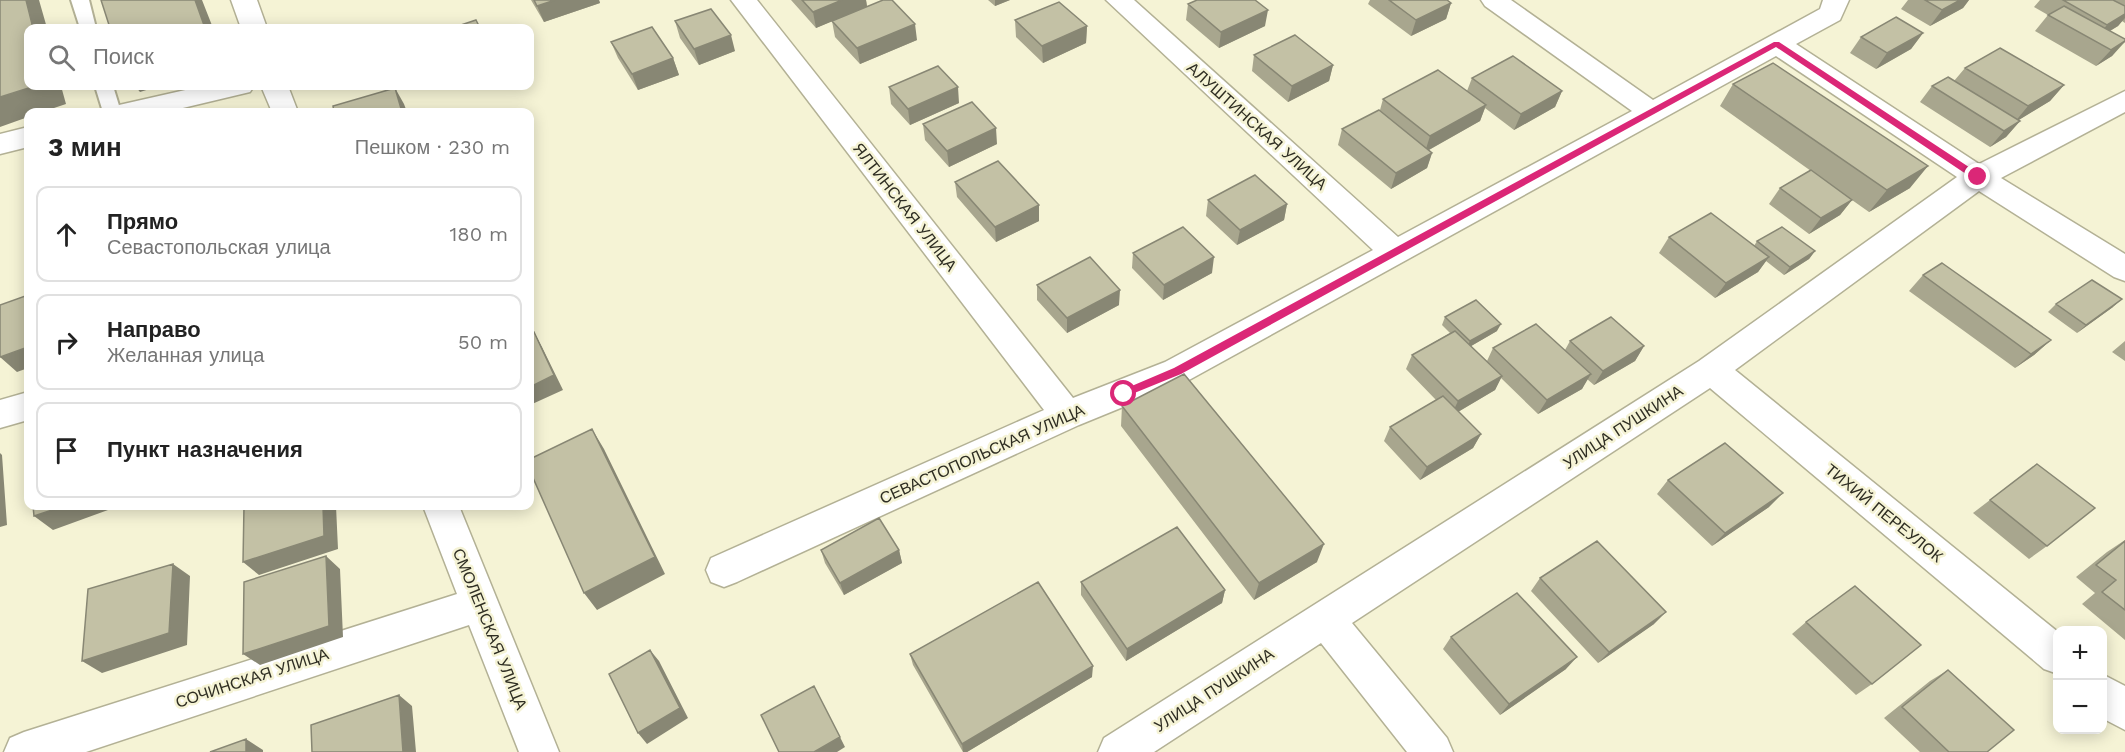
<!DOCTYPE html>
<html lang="ru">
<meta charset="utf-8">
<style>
:root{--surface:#fff;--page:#f2f2f2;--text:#222;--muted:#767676;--line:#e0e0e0}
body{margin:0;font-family:"Work Sans",sans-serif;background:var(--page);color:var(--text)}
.controls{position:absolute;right:18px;bottom:18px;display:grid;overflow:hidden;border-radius:12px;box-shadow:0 3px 15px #0003}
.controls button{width:54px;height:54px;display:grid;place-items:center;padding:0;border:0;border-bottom:2px solid var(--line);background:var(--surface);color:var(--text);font:30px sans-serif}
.stop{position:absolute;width:18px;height:18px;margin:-14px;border:4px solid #db2777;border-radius:50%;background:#fff}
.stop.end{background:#db2777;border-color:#fff;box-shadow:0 2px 6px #0008}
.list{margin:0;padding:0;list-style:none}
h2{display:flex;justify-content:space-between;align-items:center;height:78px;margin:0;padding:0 24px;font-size:26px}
h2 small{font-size:20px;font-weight:400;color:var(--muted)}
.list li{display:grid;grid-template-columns:39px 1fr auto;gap:18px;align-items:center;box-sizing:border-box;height:96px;margin:0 12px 12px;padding:0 12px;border:2px solid var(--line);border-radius:12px}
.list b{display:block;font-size:22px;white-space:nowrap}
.list p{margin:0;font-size:20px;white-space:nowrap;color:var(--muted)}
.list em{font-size:20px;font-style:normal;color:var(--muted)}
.icon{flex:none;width:33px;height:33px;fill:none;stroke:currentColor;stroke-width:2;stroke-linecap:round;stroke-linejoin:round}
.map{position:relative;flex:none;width:2125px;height:752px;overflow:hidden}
.search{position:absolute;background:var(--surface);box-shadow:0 3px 15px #0003;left:24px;top:24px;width:510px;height:66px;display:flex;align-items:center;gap:15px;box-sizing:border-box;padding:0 21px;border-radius:12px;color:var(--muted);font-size:22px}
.panel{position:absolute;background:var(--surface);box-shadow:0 3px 15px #0003;left:24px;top:108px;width:510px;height:402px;border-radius:12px}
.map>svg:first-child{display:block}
</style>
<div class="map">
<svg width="2125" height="752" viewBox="0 0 2125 752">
<rect width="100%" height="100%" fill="#f5f3d5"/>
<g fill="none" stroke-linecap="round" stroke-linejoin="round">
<defs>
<path id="service" d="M71,0H89L96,28H80Z
M95,86H113L121,112H103Z"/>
<path id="minor" d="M231,0H257L267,28H241Z
M731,0H757L1073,398L1165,362L1373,250L1106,0H1134L1398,237L1632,111L1485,6L1481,0H1511L1653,100L1820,9L1823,0H1849L1840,20L1796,44L1979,164L2125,91V112L2001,178L2125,254V281L2114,277L1979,191L1735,370L2058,632V674L2044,669L1710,388L1352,623L1447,738L1453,752H1407L1321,643L1154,752H1098L1104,738L1699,361L1957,177L1776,56L1189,380L1079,425L737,582L724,587L711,582L706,570L711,558L1044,410Z
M203,86H254L250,92L166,112H115L119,105Z
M261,86H288L298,112H272Z
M28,127V147L0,154V134Z
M28,392V420L0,428V400Z
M423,506H459L559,752H519L469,625L86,752H4L10,738L24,732L457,594Z
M2102,674L2125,686V730L2102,718Z"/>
</defs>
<use href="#service" stroke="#b3b195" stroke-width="4"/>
<use href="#minor" stroke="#b3b195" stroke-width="3"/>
<use href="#service" fill="#fff" fill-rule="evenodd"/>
<use href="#minor" fill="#fff" fill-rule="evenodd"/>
</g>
<path fill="#a8a68e" d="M531,0H599L600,3L544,22Z
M791,0H866L867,6L917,40L860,64L835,37L832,21L816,28Z
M988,0H1010L995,6Z
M1370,0H1447L1451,3L1446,19L1411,36L1368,4Z
M1908,0H1969L1963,8L1930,26L1901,9Z
M2040,0H2125V23L2122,21L2118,26L2110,31L2125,39V42L2112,56L2096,66L2035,31L2048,15L2034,7Z
M1188,4L1265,26L1219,48L1186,20Z
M1015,20L1087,26L1086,43L1043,63L1016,37Z
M675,21L735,51L699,65L680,38Z
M1923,33L1911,49L1876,69L1850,53L1861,37Z
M611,42L673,58L679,75L638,90L618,58Z
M1254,55L1333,65L1329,81L1288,102L1252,71Z
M1965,68L2064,85L2050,101L2018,120L2020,121L2006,137L1990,147L1920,102L1932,86L1954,81Z
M1472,78L1562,91L1555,107L1514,130L1485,108L1480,121L1429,150L1432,153L1427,168L1391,189L1338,145L1342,129L1380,110L1383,99L1467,91Z
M1733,84L1910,188L1869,212L1852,200L1840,215L1809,234L1769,204L1780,188L1811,171L1720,106Z
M889,87L959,103L910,125L891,104Z
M923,124L997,144L949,167L925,140Z
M955,182L1039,205V221L996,242L957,197Z
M1208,200L1287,204L1284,220L1237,245L1206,216Z
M1669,237L1754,246L1757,241L1815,251L1809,259L1784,275L1766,261L1758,272L1715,298L1659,253Z
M1133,253L1212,273L1163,300L1132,268Z
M1923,275L2051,340L2034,355L2015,368L1909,291Z
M1037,285L1119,305L1067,333L1037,300Z
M2056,304L2113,307L2077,333L2048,312Z
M1445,317L1497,331L1471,346L1487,361L1493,348L1565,350L1570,341L1644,346L1635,361L1594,385L1587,379L1582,389L1538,414L1501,378L1495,390L1458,412L1481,434L1473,448L1420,480L1384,441L1390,427L1436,400L1406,369L1412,355L1450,333L1442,325Z
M2125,341V361L2112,352Z
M1122,406L1317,562L1254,600L1121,426Z
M2037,464L2047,546L2029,559L1973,513Z
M1668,480L1769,507L1712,546L1657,494Z
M2125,540V640L2082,604L2095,593L2076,577L2107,552Z
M821,550H899L902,563L844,595L825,563Z
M1540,578L1654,624L1598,663L1531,591Z
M1081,582L1225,590L1222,603L1126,661L1081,595Z
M1806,622L1872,684L1856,695L1792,634Z
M1451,637L1566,669L1500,715L1443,649Z
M910,654L1092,677L967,752H963L913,665Z
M1948,670L1987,752H1920L1884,718L1930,681Z"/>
<path fill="#888774" d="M26,0H39L47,28H33Z
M195,0H202L213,28H205Z
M555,0H599L600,3L544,22L537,6Z
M842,0H866L867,7L816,28L813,12Z
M995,0H1010L995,6Z
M1960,0H1969L1963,8L1930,26L1942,10Z
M1451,3L1446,19L1411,36L1416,20Z
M1268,10L1265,26L1219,48L1221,32Z
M2125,14V18L2118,26L2093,41L2107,25Z
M915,24L917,40L860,64L857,48Z
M1087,26L1086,43L1043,63L1042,46Z
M1923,33L1911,49L1876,69L1887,53Z
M731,35L735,51L699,65L694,49Z
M2125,41L2112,56L2096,66L2111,50Z
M673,58L679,75L638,90L632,74Z
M1333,65L1329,81L1288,102L1292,86Z
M2064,85L2050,101L2014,123L2028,106Z
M35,86H61L66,104L42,112H28V117L0,127V97Z
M135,86H159L140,92Z
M394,86H412L396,90Z
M958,87L959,103L910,125L908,109Z
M395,88L404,104L407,112H402Z
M1562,91L1555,107L1514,130L1521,114Z
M1486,105L1480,121L1425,152L1430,136Z
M2020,121L2006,137L1990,147L2004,131Z
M996,128L997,144L949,167L947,151Z
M1432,153L1427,168L1391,189L1396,173Z
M1928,166L1910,188L1869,212L1887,190Z
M1852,200L1840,215L1809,234L1821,218Z
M1287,204L1284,220L1237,245L1240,230Z
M1039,205V221L996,242L995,227Z
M1815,251L1809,259L1784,275L1790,267Z
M1214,257L1212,273L1163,300L1164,285Z
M1769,257L1758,272L1715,298L1726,283Z
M1120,290L1119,305L1067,333V318Z
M2122,299L2113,307L2077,333L2086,325Z
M1501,324L1497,331L1466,349L1470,341Z
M534,332L542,347L563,390L530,405V387Z
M2051,340L2034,355L2015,368L2031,354Z
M1644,346L1635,361L1594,385L1603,371Z
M28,347V368L17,372L0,357Z
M1591,374L1582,389L1538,414L1547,400Z
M1502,376L1495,390L1451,416L1458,401Z
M592,429L604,449L665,574L597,610L584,593Z
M1481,434L1473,448L1420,480L1427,467Z
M0,453L2,455L7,525L0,527Z
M1783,493L1769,507L1712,546L1725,533Z
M64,506H119L53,530L34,516Z
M323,506H336L338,549L259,575L243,562Z
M1324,544L1317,562L1254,600L1259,583Z
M899,550L902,563L844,595L840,583Z
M326,556L340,569L343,637L260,665L243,654Z
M173,564L190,576L187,645L102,673L82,661Z
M1225,590L1222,603L1126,661L1127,649Z
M1666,612L1654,624L1598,663L1609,652Z
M650,650L659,661L688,718L647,744L638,733Z
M1577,657L1566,669L1500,715L1509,704Z
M1093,666L1092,677L967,752H963L962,744Z
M399,695L412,706L416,752H403Z
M840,737L845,747L837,752H814Z
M246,739L263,750V752H246Z"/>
<path fill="#c3c1a5" stroke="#888774" stroke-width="1.5" d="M0,0H26L33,28H28V86H35L0,97Z
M101,0H195L205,28H110Z
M534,0H555L537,6Z
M802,0H842L813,12Z
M883,0H892L915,24L857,48L832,21Z
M1197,0H1255L1268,10L1221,32L1188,4Z
M1389,0H1447L1451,3L1416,20Z
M1925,0H1960L1942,10Z
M2063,0H2113L2125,6V14L2107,25Z
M1059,2L1087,26L1042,46L1015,20Z
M2064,6L2125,39V41L2111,50L2048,15Z
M711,9L731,35L694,49L675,21Z
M1896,17L1923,33L1887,53L1861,37Z
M476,20L480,28H452Z
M652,27L673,58L632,74L611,42Z
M1295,35L1333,65L1292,86L1254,55Z
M2000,48L2064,85L2028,106L1965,68Z
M1513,56L1562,91L1521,114L1472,78Z
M1773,63L1928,166L1887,190L1733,84Z
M938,66L958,87L908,109L889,87Z
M1438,70L1486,105L1430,136L1383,99Z
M1948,77L2020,121L2004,131L1932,86Z
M395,88L402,112H334L333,106Z
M972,102L996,128L947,151L923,124Z
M1379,110L1432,153L1396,173L1342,129Z
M998,161L1039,205L995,227L955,182Z
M1811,170L1852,200L1821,218L1780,188Z
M1255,175L1287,204L1240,230L1208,200Z
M1711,213L1769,257L1726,283L1669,237Z
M1183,227L1214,257L1164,285L1133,253Z
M1782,227L1815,251L1790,267L1757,241Z
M1090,257L1120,290L1067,318L1037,285Z
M1942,263L2051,340L2031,354L1923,275Z
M2092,280L2122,299L2086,325L2056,304Z
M28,295V347L0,357V305Z
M1476,300L1501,324L1470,341L1445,317Z
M1611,317L1644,346L1603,371L1570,341Z
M1536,324L1591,374L1547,400L1493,348Z
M1455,331L1502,376L1458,401L1412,355Z
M534,332L554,375L530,387V334Z
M1184,374L1324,544L1259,583L1122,406Z
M1443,396L1481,434L1427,467L1390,427Z
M592,429L655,557L584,593L530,471V459Z
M1725,443L1783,493L1725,533L1668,480Z
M2037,464L2095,508L2047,546L1990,500Z
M33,506H64L34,516Z
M244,506H323L324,536L243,562Z
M879,518L899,550L840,583L821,550Z
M1177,527L1225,590L1127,649L1081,582Z
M1597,541L1666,612L1609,652L1540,578Z
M2125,541V610L2102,592L2116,580L2096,565Z
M326,556L329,626L243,654L244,582Z
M173,564L169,633L82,661L88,589Z
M1038,582L1093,666L962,744L910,654Z
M1855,586L1921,645L1872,684L1806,622Z
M1517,593L1577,657L1509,704L1451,637Z
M650,650L680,708L638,733L609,674Z
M1948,670L2014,730L1987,752H1949L1902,707Z
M814,686L840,737L814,752H779L761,715Z
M399,695L403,752H312L311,725Z
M246,739V752H210Z"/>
<path fill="#db2777" d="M1774,42H1779L1981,175V180H1975L1776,47L1181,374L1127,396H1120V391L1174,368Z"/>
<g text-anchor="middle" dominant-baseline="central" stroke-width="5" stroke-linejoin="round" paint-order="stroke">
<g font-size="16" fill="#2f2e23" stroke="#f5f3d5">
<text transform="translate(1257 126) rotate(42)">АЛУШТИНСКАЯ УЛИЦА</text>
<text transform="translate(905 207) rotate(52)">ЯЛТИНСКАЯ УЛИЦА</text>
<text transform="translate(1623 427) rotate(-33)">УЛИЦА ПУШКИНА</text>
<text transform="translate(982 454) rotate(-24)">СЕВАСТОПОЛЬСКАЯ УЛИЦА</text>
<text transform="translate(1884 513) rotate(39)">ТИХИЙ ПЕРЕУЛОК</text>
<text transform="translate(490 629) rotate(68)">СМОЛЕНСКАЯ УЛИЦА</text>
<text transform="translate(252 678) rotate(-18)">СОЧИНСКАЯ УЛИЦА</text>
<text transform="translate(1214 690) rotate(-33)">УЛИЦА ПУШКИНА</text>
</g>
</g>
</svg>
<div class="controls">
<button>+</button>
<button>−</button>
</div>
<div class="stop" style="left:1124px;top:394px"></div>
<div class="stop end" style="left:1978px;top:177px"></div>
<div class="search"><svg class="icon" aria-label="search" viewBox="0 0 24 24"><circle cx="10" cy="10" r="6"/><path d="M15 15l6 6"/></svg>Поиск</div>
<section class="panel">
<h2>3 мин<small>Пешком · 230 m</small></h2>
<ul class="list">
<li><svg class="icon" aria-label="ahead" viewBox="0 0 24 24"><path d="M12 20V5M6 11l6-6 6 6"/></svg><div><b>Прямо</b><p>Севастопольская улица</p></div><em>180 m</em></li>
<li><svg class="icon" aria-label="right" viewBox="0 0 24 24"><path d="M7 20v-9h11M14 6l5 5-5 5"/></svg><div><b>Направо</b><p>Желанная улица</p></div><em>50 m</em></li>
<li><svg class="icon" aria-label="arrive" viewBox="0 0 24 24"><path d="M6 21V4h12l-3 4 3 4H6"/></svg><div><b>Пункт назначения</b></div></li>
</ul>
</section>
</div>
